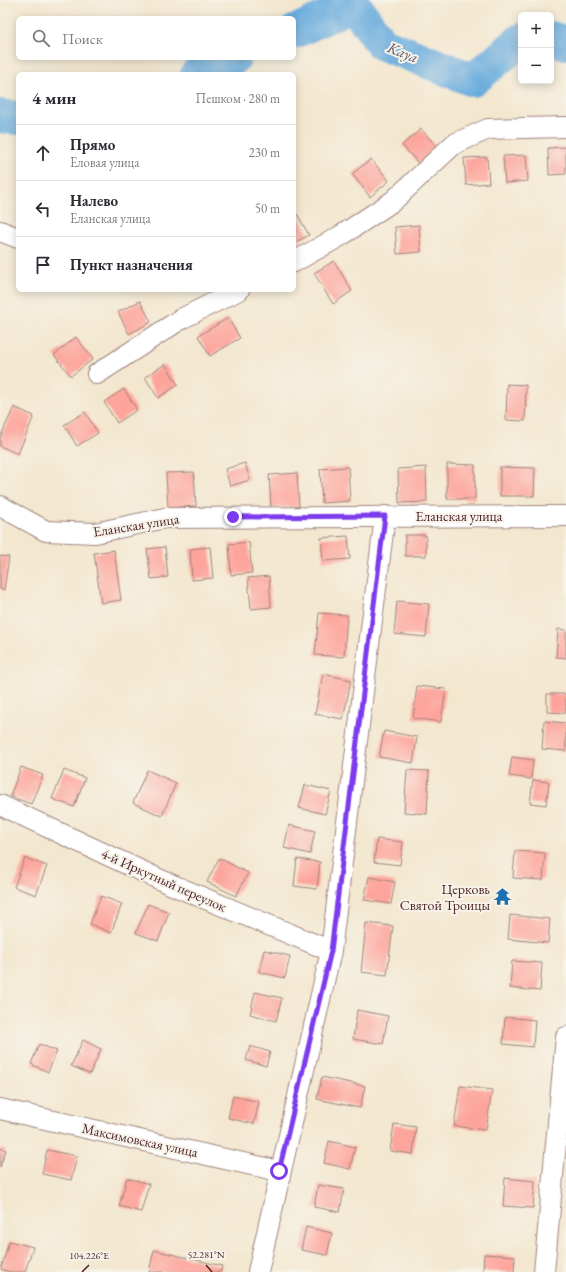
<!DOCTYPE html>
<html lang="ru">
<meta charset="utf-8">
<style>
:root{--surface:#fff;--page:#f7f7f7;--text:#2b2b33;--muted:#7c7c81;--line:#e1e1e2}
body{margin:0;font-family:"EB Garamond",serif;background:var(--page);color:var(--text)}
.controls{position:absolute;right:12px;top:12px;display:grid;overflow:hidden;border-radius:6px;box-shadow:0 2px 10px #0003}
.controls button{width:36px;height:36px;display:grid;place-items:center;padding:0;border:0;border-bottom:1px solid var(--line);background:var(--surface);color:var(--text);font:20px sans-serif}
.stop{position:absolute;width:12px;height:12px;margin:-9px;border:3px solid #7c3aed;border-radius:50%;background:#fff}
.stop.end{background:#7c3aed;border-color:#fff;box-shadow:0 1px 4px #0008}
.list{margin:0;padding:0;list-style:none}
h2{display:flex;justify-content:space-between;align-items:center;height:52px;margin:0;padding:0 16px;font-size:17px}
h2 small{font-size:13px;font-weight:400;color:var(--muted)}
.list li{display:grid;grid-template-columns:26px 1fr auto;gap:12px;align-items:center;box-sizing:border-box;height:56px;padding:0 16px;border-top:1px solid var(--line)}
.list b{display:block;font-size:15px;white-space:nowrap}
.list p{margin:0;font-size:13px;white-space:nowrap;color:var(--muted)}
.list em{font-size:13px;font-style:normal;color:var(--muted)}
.icon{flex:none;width:22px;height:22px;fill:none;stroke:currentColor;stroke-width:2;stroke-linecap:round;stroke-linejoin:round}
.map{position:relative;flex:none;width:566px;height:1272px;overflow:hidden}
.search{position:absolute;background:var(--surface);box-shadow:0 2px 10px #0003;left:16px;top:16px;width:280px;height:44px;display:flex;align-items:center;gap:10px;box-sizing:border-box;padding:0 14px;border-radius:6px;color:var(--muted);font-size:15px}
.panel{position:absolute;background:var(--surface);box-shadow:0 2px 10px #0003;left:16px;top:72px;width:280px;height:220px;border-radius:6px}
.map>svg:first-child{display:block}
</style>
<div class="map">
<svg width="566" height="1272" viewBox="0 0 566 1272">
<rect width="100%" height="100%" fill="#f7f3e8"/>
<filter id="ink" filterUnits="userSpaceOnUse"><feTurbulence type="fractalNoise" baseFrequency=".025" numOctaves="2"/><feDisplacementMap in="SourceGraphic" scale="8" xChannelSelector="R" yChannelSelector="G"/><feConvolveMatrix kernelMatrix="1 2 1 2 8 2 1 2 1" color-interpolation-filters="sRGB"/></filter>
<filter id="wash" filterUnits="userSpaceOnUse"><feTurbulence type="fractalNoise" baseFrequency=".012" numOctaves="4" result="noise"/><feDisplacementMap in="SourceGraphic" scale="16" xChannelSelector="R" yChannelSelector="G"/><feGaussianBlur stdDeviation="0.9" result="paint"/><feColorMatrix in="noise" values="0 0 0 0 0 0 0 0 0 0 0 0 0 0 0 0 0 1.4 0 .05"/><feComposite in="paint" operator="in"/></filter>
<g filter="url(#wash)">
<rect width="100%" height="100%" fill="#f3e7cf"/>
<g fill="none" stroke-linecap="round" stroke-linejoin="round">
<path stroke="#68abdd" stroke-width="34" d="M294,32L354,4L381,43L473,80L521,40
M551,38L566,43
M197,74L234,58
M0,116L18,118"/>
</g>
<g id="blocks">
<path fill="#fda59c" d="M421,129L437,147L419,164L402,145Z
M566,147V174L549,175L548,148Z
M526,155L528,181L505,183L503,156Z
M487,157L489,183L466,185L464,158Z
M371,159L389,181L370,197L352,174Z
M297,214L309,235L294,243V216Z
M419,225L421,252L397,254L395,227Z
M334,261L352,291L333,304L314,273Z
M140,301L151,322L129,334L118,312Z
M228,318L240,338L210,356L198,336Z
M76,337L93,359L71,376L54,355Z
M165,364L178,385L158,398L145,377Z
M507,384L526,385L525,421L506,420Z
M124,389L137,410L117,423L104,402Z
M14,407L34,416L18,454L0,446V438Z
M85,412L98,433L77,446L64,425Z
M245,463L250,480L230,486L225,469Z
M447,464L475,465V499H447Z
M348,467L350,501L322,503L320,469Z
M426,467L427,502L399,503L398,469Z
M500,467L535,468L534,496H500Z
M194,472L196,506L168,508L166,473Z
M297,473L299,507L271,508L269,475Z
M405,535H426V556H405Z
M348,536L350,559L323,561L321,538Z
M249,542L252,573L231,575L229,544Z
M165,547L168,577L151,579L147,549Z
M210,547L213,578L192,580L190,549Z
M114,550L121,600L101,603L94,553Z
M0,556L9,557L4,590L0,589Z
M269,576L271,607L251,609L248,578Z
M397,601L429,604L426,637L394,634Z
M319,613L347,615L344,657L315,655Z
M558,629L566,630V658L556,657Z
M323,674L351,680L343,719L315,714Z
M417,686L446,689L441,722L413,718Z
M547,694H566V713L547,712Z
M544,721L566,723V751L542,749Z
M384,731L417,737L413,763L379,757Z
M512,757L533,760L531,779L509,776Z
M21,767L43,775L31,804L10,796Z
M64,770L85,778L74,807L52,799Z
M147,770L176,783L162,816L133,803Z
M407,770L429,771L427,814L404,812Z
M533,780L549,782L546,805L530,803Z
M305,785L331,791L325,814L299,808Z
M289,825L315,831L310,854L284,848Z
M377,839L403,842L400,865L374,862Z
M515,851L545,853L543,880L513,878Z
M25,858L47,866L36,895L14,887Z
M219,858L248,873L236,896L207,882Z
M297,859L320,862L317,889L294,886Z
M369,877L395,882L391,904L364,900Z
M101,896L122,904L111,933L90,924Z
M148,904L169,912L158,941L136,933Z
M510,915L550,919L548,943L508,939Z
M366,923L393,926L387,975L361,972Z
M264,950L290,956L285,978L259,972Z
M512,961L542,963L540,991L510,988Z
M255,992L282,998L276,1021L250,1014Z
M357,1010L388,1016L383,1044L353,1039Z
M505,1017L535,1020L533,1047L503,1044Z
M83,1040L101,1049L90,1074L71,1066Z
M39,1044L57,1051L48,1072L31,1064Z
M250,1046L270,1052L266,1066L246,1060Z
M322,1077L365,1086L360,1108L317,1099Z
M460,1086L492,1090L486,1130L454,1126Z
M233,1096L259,1102L254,1124L228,1118Z
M394,1124L416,1127L413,1154L390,1151Z
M329,1141L355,1147L350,1169L324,1163Z
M0,1148L6,1150L0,1167Z
M47,1150L77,1156L71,1180L42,1174Z
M127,1178L149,1184L141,1212L119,1206Z
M505,1178L535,1181L533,1208L503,1206Z
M318,1185L344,1189L340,1212L314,1207Z
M306,1227L332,1233L327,1255L301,1250Z
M9,1241L33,1247L25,1272H10L1,1269Z
M154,1250L222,1266L220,1272H149Z
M484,1254L515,1256L514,1272H483Z"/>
</g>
</g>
<g filter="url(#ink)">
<use href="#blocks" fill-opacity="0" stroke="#9e837d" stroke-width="1"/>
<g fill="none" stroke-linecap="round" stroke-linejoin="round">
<defs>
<path id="minor" d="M0,231L18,238
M294,262L342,235L393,201L454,144L488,129L566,127
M97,374L181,319L239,290
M0,506L46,531L95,533L165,518L566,516
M0,805L163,881L331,951
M0,1109L279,1171
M258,1272L331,951L385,516
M544,1272L566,1037"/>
</defs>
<use href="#minor" stroke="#9e837d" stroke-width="22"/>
<use href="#minor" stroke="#fff" stroke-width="20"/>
</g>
</g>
<g fill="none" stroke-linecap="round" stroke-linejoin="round" filter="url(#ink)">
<path stroke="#7c3aed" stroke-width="5" d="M233,517L385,516L331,951L279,1171"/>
</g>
<path fill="none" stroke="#4a1f2b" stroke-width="1.5" d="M206,1265L212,1272M82,1272L89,1265"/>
<defs>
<symbol id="temple-bare" viewBox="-9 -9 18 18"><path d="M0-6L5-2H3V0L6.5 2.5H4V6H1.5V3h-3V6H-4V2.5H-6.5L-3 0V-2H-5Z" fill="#1f6fb2" stroke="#f7f3e8" stroke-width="2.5" paint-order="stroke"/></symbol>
</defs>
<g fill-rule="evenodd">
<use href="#temple-bare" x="490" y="884" width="25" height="25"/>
</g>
<g text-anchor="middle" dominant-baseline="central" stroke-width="4" stroke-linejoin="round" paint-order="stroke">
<g font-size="14" fill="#4a1f2b" stroke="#f7f3e8">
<text x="459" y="516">Еланская улица</text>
<text transform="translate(136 525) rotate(-9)">Еланская улица</text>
<text transform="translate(164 880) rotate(24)">4-й Иркутный переулок</text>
<text transform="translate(140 1140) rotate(12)">Максимовская улица</text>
</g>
<g font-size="14" fill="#4a1f2b" stroke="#f7f3e8" text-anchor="end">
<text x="490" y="889">Церковь<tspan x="490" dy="16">Святой Троицы</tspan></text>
</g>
<g font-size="15" font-style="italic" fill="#545069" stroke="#f7f3e8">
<text transform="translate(403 52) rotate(22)">Kaya</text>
</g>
</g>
<g font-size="10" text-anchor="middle" fill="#4a1f2b" stroke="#f7f3e8" stroke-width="4" stroke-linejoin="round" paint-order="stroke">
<text x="206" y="1258">52.281°N</text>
<text x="89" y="1259">104.226°E</text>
</g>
</svg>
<div class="controls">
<button>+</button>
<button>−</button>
</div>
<div class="stop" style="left:279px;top:1171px"></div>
<div class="stop end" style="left:233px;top:517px"></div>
<div class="search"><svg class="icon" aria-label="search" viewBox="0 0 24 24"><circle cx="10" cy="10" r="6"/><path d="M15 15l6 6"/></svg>Поиск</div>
<section class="panel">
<h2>4 мин<small>Пешком · 280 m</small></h2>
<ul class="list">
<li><svg class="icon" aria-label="ahead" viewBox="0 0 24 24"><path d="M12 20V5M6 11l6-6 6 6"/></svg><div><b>Прямо</b><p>Еловая улица</p></div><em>230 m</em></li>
<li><svg class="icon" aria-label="left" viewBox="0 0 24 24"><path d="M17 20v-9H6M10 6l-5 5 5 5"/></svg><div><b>Налево</b><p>Еланская улица</p></div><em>50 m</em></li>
<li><svg class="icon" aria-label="arrive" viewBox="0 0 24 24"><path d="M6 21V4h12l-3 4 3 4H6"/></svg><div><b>Пункт назначения</b></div></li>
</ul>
</section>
</div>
